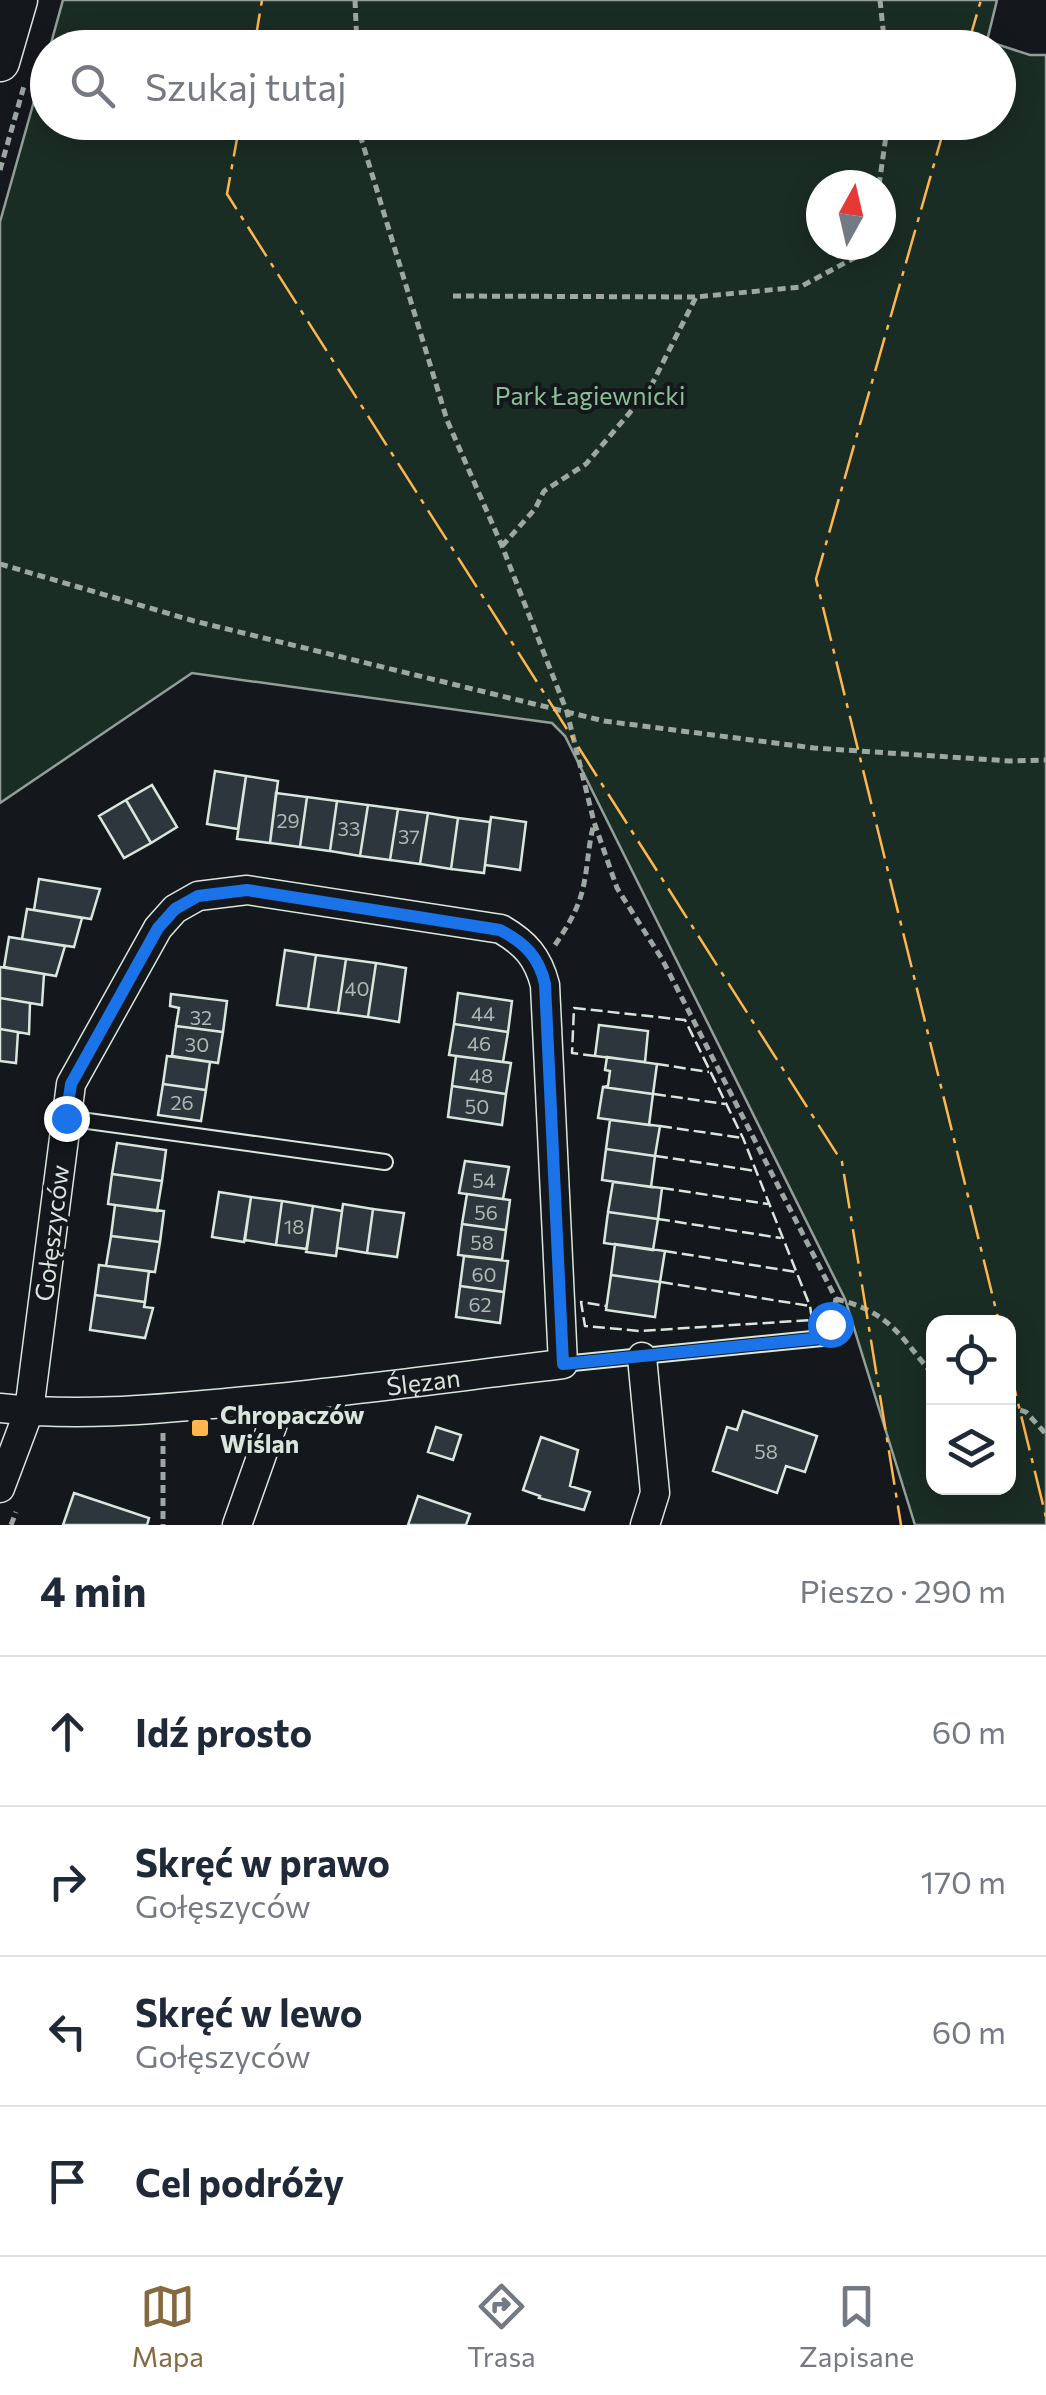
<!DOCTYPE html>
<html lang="pl">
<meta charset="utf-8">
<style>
:root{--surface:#fff;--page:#f2f2f3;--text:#1f2937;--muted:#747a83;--line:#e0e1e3;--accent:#846941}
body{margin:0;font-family:Commissioner,sans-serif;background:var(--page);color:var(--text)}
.controls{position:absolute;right:30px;bottom:30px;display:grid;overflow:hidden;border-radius:20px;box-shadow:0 5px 25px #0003}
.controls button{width:90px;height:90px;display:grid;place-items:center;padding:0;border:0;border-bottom:2px solid var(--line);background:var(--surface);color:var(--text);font:50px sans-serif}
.compass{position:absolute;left:806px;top:170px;width:90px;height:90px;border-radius:50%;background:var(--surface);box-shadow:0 5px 25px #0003;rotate:8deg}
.stop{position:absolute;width:30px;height:30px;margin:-22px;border:8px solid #1a73e8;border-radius:50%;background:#fff}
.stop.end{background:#1a73e8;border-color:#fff;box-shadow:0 2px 10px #0008}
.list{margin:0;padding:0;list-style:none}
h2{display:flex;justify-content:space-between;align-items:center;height:130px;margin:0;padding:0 40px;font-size:42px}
h2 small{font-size:32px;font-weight:400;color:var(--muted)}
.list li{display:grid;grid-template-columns:65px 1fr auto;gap:30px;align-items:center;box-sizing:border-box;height:150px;padding:0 40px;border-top:2px solid var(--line)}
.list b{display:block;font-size:38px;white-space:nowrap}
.list p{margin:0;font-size:32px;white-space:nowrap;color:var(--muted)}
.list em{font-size:32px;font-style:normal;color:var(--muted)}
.icon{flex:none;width:55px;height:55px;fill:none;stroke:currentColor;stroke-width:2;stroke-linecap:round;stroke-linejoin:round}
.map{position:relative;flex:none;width:1046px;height:1525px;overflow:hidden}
.search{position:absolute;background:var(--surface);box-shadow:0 5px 25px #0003;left:30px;right:30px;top:30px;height:110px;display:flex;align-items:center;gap:25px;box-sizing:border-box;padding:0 35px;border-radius:55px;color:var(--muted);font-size:38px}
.sheet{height:730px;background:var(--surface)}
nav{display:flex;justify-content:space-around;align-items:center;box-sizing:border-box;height:140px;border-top:2px solid var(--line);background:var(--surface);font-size:28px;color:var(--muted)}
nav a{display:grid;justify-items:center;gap:5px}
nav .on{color:var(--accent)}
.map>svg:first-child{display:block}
</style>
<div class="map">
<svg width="1046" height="1525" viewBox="0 0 1046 1525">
<rect width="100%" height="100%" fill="#14181c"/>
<path fill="#1a2d24" stroke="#939e99" stroke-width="2.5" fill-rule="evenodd" d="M63,0H997L987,41L1030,55H1046V1525H915L845,1299L565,736L552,723L192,673L0,803V222L47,55L48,122H998V48L50,47ZM821,185H881V245H821ZM934,1322H1008V1488H934Z"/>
<path fill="#2c363c" stroke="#d8e6dc" stroke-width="2.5" d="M215,771L246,776L238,829L207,824Z
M246,776L278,781L270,843L237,839Z
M152,785L177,827L151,843L126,800Z
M276,793L307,797L300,847L270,843Z
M307,797L337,801L330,851L300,847Z
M126,800L151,843L124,858L99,816Z
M337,801L368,805L360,856L330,851Z
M368,805L398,809L390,860L360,856Z
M398,809L428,813L420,864L390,860Z
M428,813L458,818L451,869L420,864Z
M491,817L526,822L520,870L485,865Z
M458,818L490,822L484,873L451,869Z
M39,879L100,889L91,919L34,910Z
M27,909L82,918L74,947L22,939Z
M9,937L65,946L56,976L4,967Z
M285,950L316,955L308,1009L277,1005Z
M316,955L346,959L338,1013L308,1009Z
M346,959L376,963L368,1017L338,1013Z
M376,963L406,968L399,1022L368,1017Z
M0,967L44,974L42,1005L0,998Z
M458,993L512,1001L508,1032L454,1024Z
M171,994L227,1001L223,1032L176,1026L179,1008L170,1006Z
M0,998L30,1003L29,1034L0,1029Z
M454,1024L508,1032L503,1062L449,1055Z
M599,1025L648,1031L645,1062L595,1056Z
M176,1026L223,1032L218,1063L172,1056Z
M0,1029L18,1032L16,1063L0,1061Z
M167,1056L210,1062L206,1090L163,1084Z
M456,1056L511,1063L506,1094L452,1086Z
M607,1057L657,1064L653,1094L603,1087L608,1086L610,1071L605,1070Z
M163,1084L206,1090L201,1121L158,1115Z
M452,1086L506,1094L502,1125L448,1117Z
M603,1087L653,1094L649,1125L598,1118Z
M610,1120L660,1126L655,1156L606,1149Z
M117,1143L166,1150L162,1181L112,1174Z
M606,1149L655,1156L651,1187L602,1180Z
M465,1161L509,1167L503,1199L459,1193Z
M112,1174L162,1181L157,1211L108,1204Z
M613,1182L662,1188L658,1219L608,1212Z
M219,1192L251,1197L244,1242L212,1237Z
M467,1194L510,1200L506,1230L462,1224Z
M251,1197L282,1201L276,1245L245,1240Z
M282,1201L313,1206L307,1249L276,1245Z
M343,1204L373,1209L367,1253L337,1248Z
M115,1205L164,1211L160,1242L111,1236Z
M313,1206L342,1211L336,1256L306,1252Z
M373,1209L404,1213L397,1257L367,1253Z
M608,1212L658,1219L653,1250L604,1243Z
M462,1224L506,1230L502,1260L458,1255Z
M111,1236L160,1242L155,1272L106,1266Z
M615,1244L665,1251L660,1282L611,1275Z
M464,1256L508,1261L504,1292L460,1286Z
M99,1265L149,1271L145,1302L95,1295Z
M611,1275L660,1282L655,1317L606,1310Z
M460,1286L504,1292L500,1323L456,1317Z
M95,1295L145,1302L144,1307L153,1308L145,1338L90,1330Z
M743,1411L817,1436L805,1472L786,1466L777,1493L713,1471L727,1427L737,1430Z
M436,1427L461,1435L453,1460L428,1452Z
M541,1437L578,1450L570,1486L590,1492L584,1510L539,1498L540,1496L523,1490Z
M74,1493L149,1518L147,1525H63Z
M418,1496L470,1514L466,1525H408Z"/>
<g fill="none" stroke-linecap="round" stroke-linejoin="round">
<defs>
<path id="lane" d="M66,1118L385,1162
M563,1364L822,1338"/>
<g id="street">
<path d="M642,1357L655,1493L645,1525"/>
<path id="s1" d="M0,1408C79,1417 158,1409 236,1402C346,1392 454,1377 563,1364L545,985C538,957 525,943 501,929L247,890L198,896L175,909L158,928L71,1084L29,1411L0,1488"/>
<path d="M237,1525L282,1398"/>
</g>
<path id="secondary" d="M0,62L18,0"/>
</defs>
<use href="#lane" stroke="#d8e6dc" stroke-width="18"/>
<use href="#street" stroke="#d8e6dc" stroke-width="31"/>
<use href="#secondary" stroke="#d8e6dc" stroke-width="41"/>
<path stroke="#9da8a2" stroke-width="5" stroke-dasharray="8 5" stroke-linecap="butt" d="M355,0L357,48
M880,0L885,48
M360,122L361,138L447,420L502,546L567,712L594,822L617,888L662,959L836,1299L831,1320
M0,170L24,86
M879,185L888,122
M453,296L696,297L800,287L869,250L870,245
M502,546L535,509L544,491L586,464L649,390L696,297
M0,564L194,621L604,721L814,748L1010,761L1046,760
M555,945C567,927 578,910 583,888C588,867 588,845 594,824
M836,1299C890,1312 900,1336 934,1376
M1008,1406L1026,1412L1046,1434
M163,1433V1525
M11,1525L16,1512"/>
<use href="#lane" stroke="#14181c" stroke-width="14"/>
<use href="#street" stroke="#14181c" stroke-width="28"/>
<use href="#secondary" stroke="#14181c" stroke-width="38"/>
<path stroke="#d8e6dc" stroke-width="2.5" stroke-dasharray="12 5" stroke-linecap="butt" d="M595,1056L572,1053L574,1008L685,1020L743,1138L810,1306L812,1320L640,1331L585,1326L581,1302L606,1306
M657,1064L709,1072
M654,1094L725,1104
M660,1126L743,1138
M656,1156L756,1171
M662,1188L768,1204
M658,1219L781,1238
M665,1251L796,1272
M661,1282L810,1306"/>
<path stroke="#ffb74d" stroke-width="2.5" stroke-dasharray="35 8 5 8" stroke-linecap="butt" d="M254,48L262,0
M967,48L981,0
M240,122L227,194L842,1162L901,1525
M946,122L816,579L999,1322
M1008,1362L1046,1517"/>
</g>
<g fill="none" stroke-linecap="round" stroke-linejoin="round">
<path stroke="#1a73e8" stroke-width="12" d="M66,1118L71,1084L158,928L175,909L198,896L247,890L500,930C525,943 539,957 545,984L563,1364L822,1338L830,1324"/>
</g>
<rect fill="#ffb74d" stroke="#14181c" stroke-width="4" x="190" y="1418" width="20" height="20" rx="5"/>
<g text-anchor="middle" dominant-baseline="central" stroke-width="8" stroke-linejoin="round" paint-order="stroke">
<g font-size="20" fill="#adbab4">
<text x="288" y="820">29</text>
<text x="349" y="828">33</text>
<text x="409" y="836">37</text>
<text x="357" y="988">40</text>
<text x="483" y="1013">44</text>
<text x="201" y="1017">32</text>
<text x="479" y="1043">46</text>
<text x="197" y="1044">30</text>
<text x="481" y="1075">48</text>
<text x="182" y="1102">26</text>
<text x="477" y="1106">50</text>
<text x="484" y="1180">54</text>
<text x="486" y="1212">56</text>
<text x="294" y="1226">18</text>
<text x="482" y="1242">58</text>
<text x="484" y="1274">60</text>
<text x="480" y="1304">62</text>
<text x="766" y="1451">58</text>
</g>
<g font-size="25" fill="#8ac095" stroke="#14181c">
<text x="590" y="395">Park Łagiewnicki</text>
</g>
<g font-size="25" fill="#d8e6dc" stroke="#14181c">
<text transform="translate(51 1233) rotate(-83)">Gołęszyców</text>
<text stroke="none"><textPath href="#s1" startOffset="425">Ślęzan</textPath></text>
</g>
<g font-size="25" font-weight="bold" fill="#d8e6dc" stroke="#14181c" text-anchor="start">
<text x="220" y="1414">Chropaczów<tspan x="220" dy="29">Wiślan</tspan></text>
</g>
</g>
</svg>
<div class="controls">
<button><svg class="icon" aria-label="locate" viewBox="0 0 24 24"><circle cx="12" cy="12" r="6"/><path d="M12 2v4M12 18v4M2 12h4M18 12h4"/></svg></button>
<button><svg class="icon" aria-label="layers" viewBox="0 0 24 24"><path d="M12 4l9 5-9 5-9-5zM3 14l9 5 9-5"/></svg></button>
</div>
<svg class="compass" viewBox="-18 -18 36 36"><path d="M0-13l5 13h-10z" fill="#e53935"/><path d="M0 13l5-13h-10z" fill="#747a83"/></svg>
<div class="stop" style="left:830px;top:1324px"></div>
<div class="stop end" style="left:66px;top:1118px"></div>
<div class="search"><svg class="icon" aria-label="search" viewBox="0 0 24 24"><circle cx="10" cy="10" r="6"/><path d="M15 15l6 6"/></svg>Szukaj tutaj</div>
</div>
<section class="sheet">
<h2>4 min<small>Pieszo · 290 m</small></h2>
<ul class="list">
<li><svg class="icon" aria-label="ahead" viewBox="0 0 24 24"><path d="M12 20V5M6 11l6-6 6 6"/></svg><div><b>Idź prosto</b></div><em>60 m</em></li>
<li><svg class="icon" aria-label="right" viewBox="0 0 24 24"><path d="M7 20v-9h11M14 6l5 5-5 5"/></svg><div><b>Skręć w prawo</b><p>Gołęszyców</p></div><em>170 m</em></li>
<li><svg class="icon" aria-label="left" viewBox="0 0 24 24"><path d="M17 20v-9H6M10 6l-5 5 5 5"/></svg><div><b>Skręć w lewo</b><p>Gołęszyców</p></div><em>60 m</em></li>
<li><svg class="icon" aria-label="arrive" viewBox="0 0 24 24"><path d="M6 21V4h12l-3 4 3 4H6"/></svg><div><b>Cel podróży</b></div></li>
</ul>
</section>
<nav>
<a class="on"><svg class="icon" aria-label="map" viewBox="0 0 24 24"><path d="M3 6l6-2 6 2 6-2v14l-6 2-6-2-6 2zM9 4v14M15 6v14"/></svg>Mapa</a>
<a><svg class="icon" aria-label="directions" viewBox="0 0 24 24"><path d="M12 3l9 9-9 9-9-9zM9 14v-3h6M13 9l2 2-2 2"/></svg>Trasa</a>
<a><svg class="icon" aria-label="saved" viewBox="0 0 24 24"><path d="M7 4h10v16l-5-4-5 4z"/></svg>Zapisane</a>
</nav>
